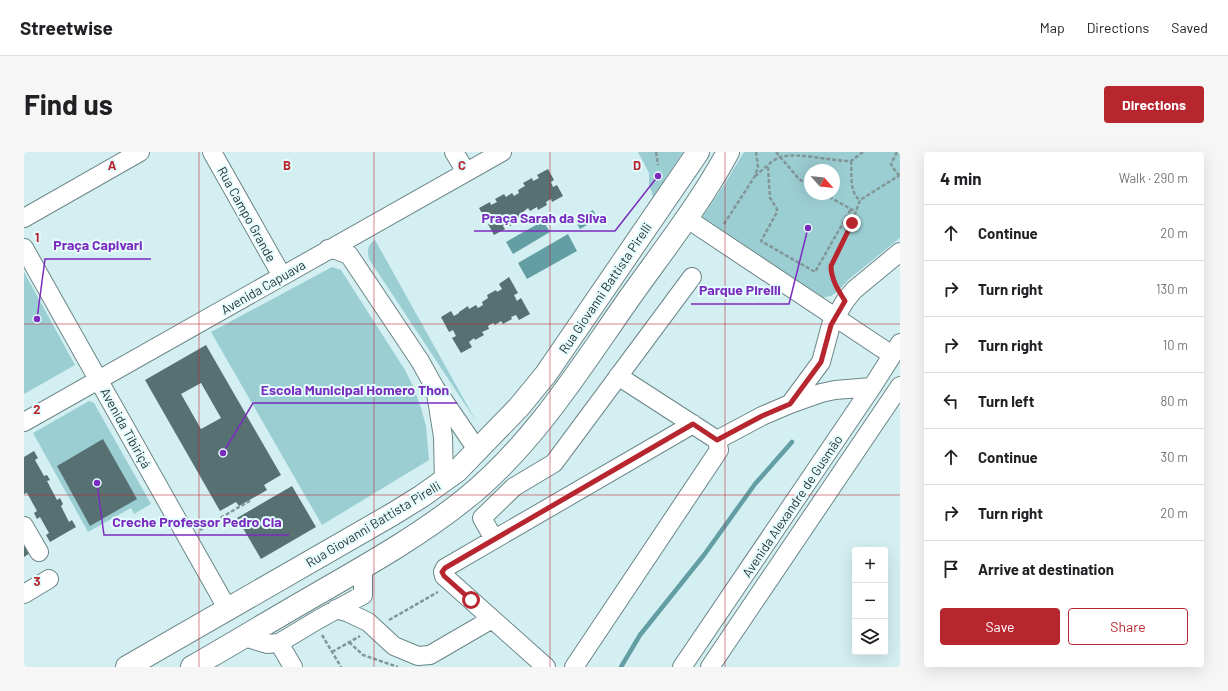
<!DOCTYPE html>
<meta charset="utf-8">
<style>
:root{--surface:#fff;--page:#f6f6f6;--text:#202124;--muted:#757577;--line:#e0e0e0;--accent:#b7262f}
body{margin:0;font-family:Barlow,sans-serif;background:var(--page);color:var(--text)}
.controls{position:absolute;right:12px;bottom:12px;display:grid;overflow:hidden;border-radius:4px;box-shadow:0 4px 16px #0002}
.controls button{width:36px;height:36px;display:grid;place-items:center;padding:0;border:0;border-bottom:1px solid var(--line);background:var(--surface);color:var(--text);font:20px sans-serif}
.compass{position:absolute;left:780px;top:12px;width:36px;height:36px;border-radius:50%;background:var(--surface);box-shadow:0 4px 16px #0002;rotate:117deg}
.stop{position:absolute;width:12px;height:12px;margin:-9px;border:3px solid #b7262f;border-radius:50%;background:#fff}
.stop.end{background:#b7262f;border-color:#fff;box-shadow:0 1px 4px #0008}
.list{margin:0;padding:0;list-style:none}
h2{display:flex;justify-content:space-between;align-items:center;height:52px;margin:0;padding:0 16px;font-size:17px}
h2 small{font-size:13px;font-weight:400;color:var(--muted)}
.list li{display:grid;grid-template-columns:26px 1fr auto;gap:12px;align-items:center;box-sizing:border-box;height:56px;padding:0 16px;border-top:1px solid var(--line)}
.list b{display:block;font-size:15px;white-space:nowrap}
.list em{font-size:13px;font-style:normal;color:var(--muted)}
.actions{display:flex;gap:8px;padding:12px 16px}
.actions a{flex:1;padding:9px 0;border:1px solid var(--accent);border-radius:4px;text-align:center;font-size:14px;color:var(--accent)}
.actions .main{background:var(--accent);color:#fff}
.icon{flex:none;width:22px;height:22px;fill:none;stroke:currentColor;stroke-width:2;stroke-linecap:round;stroke-linejoin:round}
.map{position:relative;flex:none;width:876px;height:515px;overflow:hidden;border-radius:4px}
header{display:flex;align-items:center;gap:24px;box-sizing:border-box;height:56px;padding:0 20px;background:var(--surface);border-bottom:1px solid var(--line)}
header strong{font-size:19px}
nav{display:flex;gap:22px;margin-inline-start:auto;font-size:14px}
.intro{display:flex;align-items:center;justify-content:space-between;box-sizing:border-box;height:96px;padding:0 24px}
h1{margin:0;font-size:28px}
.button{padding:10px 18px;border-radius:4px;background:var(--accent);color:#fff;font-size:14px;font-weight:700}
main{display:flex;gap:24px;padding:0 24px}
aside{flex:1;background:var(--surface);border-radius:4px;box-shadow:0 4px 16px #0002}
.map>svg:first-child{display:block}
</style>
<header>
<strong>Streetwise</strong>
<nav><a>Map</a><a>Directions</a><a>Saved</a></nav>
</header>
<div class="intro"><h1>Find us</h1><a class="button">Directions</a></div>
<main>
<div class="map">
<svg width="876" height="515" viewBox="0 0 876 515">
<rect width="100%" height="100%" fill="#d3eff2"/>
<path fill="#9bced3" fill-rule="evenodd" d="M614,0H659L629,45L625,32V21Z
M720,0H876V86L825,127L814,139L807,144L797,146L677,67L700,33ZM786,18H810V42H786Z
M351,88L360,104L452,269L345,107C343,99 344,92 351,88Z
M308,115L317,118L381,218L389,234L397,256L402,274L405,308L298,373L187,180Z
M0,120L51,213L0,242Z
M65,249L70,251L127,352L110,362L107,356L64,380L9,281Z"/>
<path fill="#629ea4" d="M569,58L574,67L556,77L551,68Z
M519,69L526,80L489,102L482,90Z
M544,82L553,99L503,127L494,111Z"/>
<g fill="none" stroke-linecap="round" stroke-linejoin="round">
<path stroke="#629ea4" stroke-width="4.5" d="M597,515L616,483L680,403L731,332L768,290"/>
</g>
<path fill="#577173" fill-rule="evenodd" d="M524,17L530,28L527,30L529,35L533,33L539,44L528,50L527,47L522,50L523,53L514,58L513,55L506,59L504,56L499,60L500,62L493,66L495,69L486,74L485,71L479,74L481,77L470,83L464,72L467,70L465,65L461,67L455,56L466,50L467,53L473,50L471,47L480,42L482,45L488,41L490,44L495,41L494,38L501,34L499,31L508,26L509,29L515,26L513,23Z
M485,125L494,141L490,143L493,149L497,146L506,162L495,168L492,163L487,165L488,167L479,172L477,169L471,173L469,171L464,174L465,177L458,180L460,183L451,188L450,186L445,190L448,195L437,201L428,186L432,184L429,178L425,180L417,165L427,159L430,164L435,161V160L444,154L445,157L452,153L454,156L459,153L458,150L464,146L463,143L472,138L473,140L478,137L475,132Z
M182,193L257,323L240,333L243,338L215,354L212,350L196,359L121,228ZM177,231L197,266L177,277L157,242Z
M79,287L113,347L66,374L33,314Z
M10,299L14,306L11,308L20,324L23,323L26,328L23,329L33,348L36,346L39,352L37,354L45,370L48,368L52,375L26,390L22,383L25,381L16,365L13,367L10,361L13,359L3,341L0,342V305Z
M268,334L292,375L237,407L213,366Z
M2,394L6,401L0,405V395Z"/>
<g fill="none" stroke-linecap="round" stroke-linejoin="round">
<defs>
<path id="minor" d="M188,0L258,124
M430,0L442,20
M0,66L116,0
M662,66L868,203
M0,96L203,456
M304,97L312,98L325,103L396,209L411,236L454,299
M594,224L693,288L738,264L766,252L797,210L807,173L821,149L830,138L876,100
M412,241L419,285L420,330
M766,252L797,241L811,238L848,235
M0,270L478,0
M0,374L15,400
M470,387L458,366L490,335L530,311L668,125
M0,442L25,427
M312,457L325,461L344,470L370,494L394,504L406,503L468,467
M220,485L243,492L255,491L295,467L339,443V415
M255,491L269,515
M522,515L420,424L419,420L421,416L669,272
M550,515L695,298L693,288
M658,515L848,235L876,191
M686,515L876,234"/>
<path id="highway" d="M103,515L369,362L398,344L433,319L495,255L522,222L674,0
M168,515C210,491 251,466 293,442C343,413 395,384 440,348C508,294 555,218 604,148C638,100 676,52 704,0"/>
</defs>
<use href="#minor" stroke="#6c8688" stroke-width="20"/>
<use href="#highway" stroke="#6c8688" stroke-width="24"/>
<path stroke="#829698" stroke-width="2.5" stroke-dasharray="4 2" stroke-linecap="butt" d="M632,0L634,13
M752,0L775,27L786,34
M873,0L867,12L869,16L875,23
M827,9C828,21 825,41 836,48
M744,15L746,46L753,57V60L737,89L791,120L827,57
M731,24C738,19 748,8 756,5C774,0 806,9 827,9L839,0
M800,42L832,60
M700,72L731,24L734,15L732,0
M813,135L807,120V114L828,71L836,48L876,23
M176,378L227,348
M365,468L414,440
M298,483L317,515
M325,490L339,503L374,515
M308,500L336,484"/>
<use href="#minor" stroke="#fff" stroke-width="18"/>
<use href="#highway" stroke="#fff" stroke-width="22"/>
</g>
<g fill="none" stroke-linecap="round" stroke-linejoin="round">
<path stroke="#b7262f" stroke-width="5" d="M447,448L420,424L418,420L421,416L669,272L693,288L738,264L766,252L797,210L807,173L821,149C814,138 807,127 807,114L828,71"/>
</g>
<path fill="none" stroke="#b7262f" stroke-width="1" stroke-opacity="0.55" d="M175,0V515M350,0V515M526,0V515M701,0V515M0,172H876M0,343H876"/>
<g text-anchor="middle" dominant-baseline="central" stroke-width="4" stroke-linejoin="round" paint-order="stroke">
<g font-size="13" fill="#293435" stroke="#e5fcfe">
<text transform="translate(223 62) rotate(61)">Rua Campo Grande</text>
<text transform="translate(239 135) rotate(-30)">Avenida Capuava</text>
<text transform="translate(581 136) rotate(-56)">Rua Giovanni Battista Pirelli</text>
<text transform="translate(102 276) rotate(61)">Avenida Tibiriçá</text>
<text transform="translate(768 354) rotate(-56)">Avenida Alexandre de Gusmão</text>
<text transform="translate(349 372) rotate(-31)">Rua Giovanni Battista Pirelli</text>
</g>
</g>
<g font-size="13" text-anchor="middle" font-weight="bold" fill="#b7262f" stroke="#e5fcfe" stroke-width="4" stroke-linejoin="round" paint-order="stroke">
<text x="88" y="18">A</text>
<text x="263" y="18">B</text>
<text x="438" y="18">C</text>
<text x="613" y="18">D</text>
<text x="13" y="90">1</text>
<text x="13" y="262">2</text>
<text x="13" y="434">3</text>
</g>
<path fill="none" stroke="#7b2cbf" stroke-width="1.5" d="M634 24L591 79H450M13 167L21 107H127M784 76L765 152H667M199 301L229 251H433M73 331L80 383H265"/>
<g fill="#7b2cbf" stroke="#e5fcfe" stroke-width="1.5">
<circle cx="634" cy="24" r="4"/>
<circle cx="13" cy="167" r="4"/>
<circle cx="784" cy="76" r="4"/>
<circle cx="199" cy="301" r="4"/>
<circle cx="73" cy="331" r="4"/>
</g>
<g font-size="14" text-anchor="middle" font-weight="bold" fill="#7b2cbf" stroke="#e5fcfe" stroke-width="4" stroke-linejoin="round" paint-order="stroke">
<text x="520" y="71">Praça Sarah da Silva</text>
<text x="74" y="98">Praça Capivari</text>
<text x="716" y="143">Parque Pirelli</text>
<text x="331" y="243">Escola Municipal Homero Thon</text>
<text x="173" y="375">Creche Professor Pedro Cia</text>
</g>
</svg>
<div class="controls">
<button>+</button>
<button>−</button>
<button><svg class="icon" aria-label="layers" viewBox="0 0 24 24"><path d="M12 4l9 5-9 5-9-5zM3 14l9 5 9-5"/></svg></button>
</div>
<svg class="compass" viewBox="-18 -18 36 36"><path d="M0-13l5 13h-10z" fill="#e53935"/><path d="M0 13l5-13h-10z" fill="#757577"/></svg>
<div class="stop" style="left:447px;top:448px"></div>
<div class="stop end" style="left:828px;top:71px"></div>
</div>
<aside>
<h2>4 min<small>Walk · 290 m</small></h2>
<ul class="list">
<li><svg class="icon" aria-label="ahead" viewBox="0 0 24 24"><path d="M12 20V5M6 11l6-6 6 6"/></svg><div><b>Continue</b></div><em>20 m</em></li>
<li><svg class="icon" aria-label="right" viewBox="0 0 24 24"><path d="M7 20v-9h11M14 6l5 5-5 5"/></svg><div><b>Turn right</b></div><em>130 m</em></li>
<li><svg class="icon" aria-label="right" viewBox="0 0 24 24"><path d="M7 20v-9h11M14 6l5 5-5 5"/></svg><div><b>Turn right</b></div><em>10 m</em></li>
<li><svg class="icon" aria-label="left" viewBox="0 0 24 24"><path d="M17 20v-9H6M10 6l-5 5 5 5"/></svg><div><b>Turn left</b></div><em>80 m</em></li>
<li><svg class="icon" aria-label="ahead" viewBox="0 0 24 24"><path d="M12 20V5M6 11l6-6 6 6"/></svg><div><b>Continue</b></div><em>30 m</em></li>
<li><svg class="icon" aria-label="right" viewBox="0 0 24 24"><path d="M7 20v-9h11M14 6l5 5-5 5"/></svg><div><b>Turn right</b></div><em>20 m</em></li>
<li><svg class="icon" aria-label="arrive" viewBox="0 0 24 24"><path d="M6 21V4h12l-3 4 3 4H6"/></svg><div><b>Arrive at destination</b></div></li>
</ul>
<div class="actions"><a class="main">Save</a><a>Share</a></div>
</aside>
</main>
